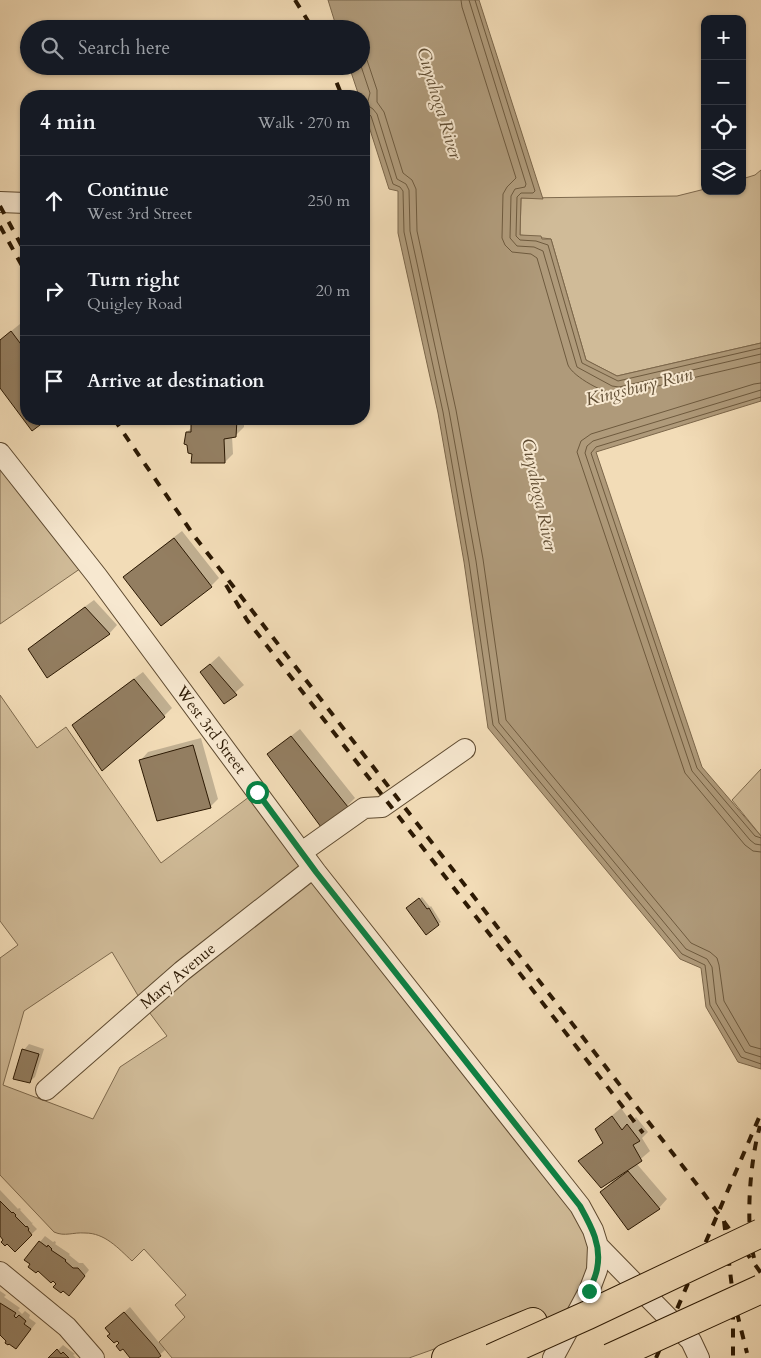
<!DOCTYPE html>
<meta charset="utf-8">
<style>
:root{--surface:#171b24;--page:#20242c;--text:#f1f3f6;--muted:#9ea1a6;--line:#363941}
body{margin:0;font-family:Cardo,serif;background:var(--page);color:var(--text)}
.controls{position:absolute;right:15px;top:15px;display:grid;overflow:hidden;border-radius:10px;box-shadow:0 1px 4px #0004}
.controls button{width:45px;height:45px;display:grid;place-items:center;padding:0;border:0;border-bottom:1px solid var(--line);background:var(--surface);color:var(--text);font:25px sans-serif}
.stop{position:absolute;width:15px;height:15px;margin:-11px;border:4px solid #0b8043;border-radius:50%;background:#fff}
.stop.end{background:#0b8043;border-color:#fff;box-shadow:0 1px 5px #0008}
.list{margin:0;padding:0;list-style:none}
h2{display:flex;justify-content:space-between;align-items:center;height:65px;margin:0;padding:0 20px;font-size:21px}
h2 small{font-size:16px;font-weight:400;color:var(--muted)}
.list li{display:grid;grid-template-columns:32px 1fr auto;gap:15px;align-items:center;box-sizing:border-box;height:90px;padding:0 20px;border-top:1px solid var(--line)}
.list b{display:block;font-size:19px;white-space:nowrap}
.list p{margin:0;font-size:16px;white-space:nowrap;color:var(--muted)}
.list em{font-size:16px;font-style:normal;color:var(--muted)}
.icon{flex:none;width:28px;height:28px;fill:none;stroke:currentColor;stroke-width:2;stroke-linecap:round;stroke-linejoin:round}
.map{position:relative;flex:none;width:761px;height:1358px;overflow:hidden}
.search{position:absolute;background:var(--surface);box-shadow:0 1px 4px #0004;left:20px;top:20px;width:350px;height:55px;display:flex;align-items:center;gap:12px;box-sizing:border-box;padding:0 18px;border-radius:28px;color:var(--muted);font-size:19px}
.panel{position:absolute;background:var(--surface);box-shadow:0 1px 4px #0004;left:20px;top:90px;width:350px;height:335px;border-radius:20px}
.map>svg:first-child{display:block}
</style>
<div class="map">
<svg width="761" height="1358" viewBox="0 0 761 1358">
<rect width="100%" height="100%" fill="#f2dcb7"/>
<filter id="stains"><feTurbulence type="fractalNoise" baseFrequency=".004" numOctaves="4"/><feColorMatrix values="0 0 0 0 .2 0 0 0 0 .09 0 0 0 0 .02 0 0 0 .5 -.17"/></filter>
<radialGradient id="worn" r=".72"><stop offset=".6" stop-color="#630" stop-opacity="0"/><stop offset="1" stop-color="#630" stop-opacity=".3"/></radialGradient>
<path fill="#d0bb98" stroke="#7e6a4e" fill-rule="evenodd" d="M761,170V343L617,376L586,360L551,239L520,235L521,198L677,196L705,189V191H742V179L755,175Z
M0,453L87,564L0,624Z
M0,695L37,748L66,727L161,863L257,791L593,1230L589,1291L564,1313L437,1348L409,1358H172L159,1342L185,1317L175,1305L186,1295L144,1249L132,1261C118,1248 105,1233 85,1233C73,1232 65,1237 54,1232L0,1175V958L18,945L0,921ZM112,952L143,1004L167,1036L120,1067L93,1119L3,1085L24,1011Z
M761,769V836L732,800Z"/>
<path fill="#af9a7a" stroke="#7b664a" d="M328,0H479L543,199L521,198L520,235L541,236L542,239H551L586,360L617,376L761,343V401L596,452L702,767L761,836V1069L738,1062L706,1007L701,968L680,959L488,728L464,562L438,413L398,233V191L389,189L364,111V96H359L349,66H361V29H337Z"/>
<path fill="#0003" d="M20,324L26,332V419H46L32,429L0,386V340Z
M193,419H244V427L235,436H232L233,454L225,462L193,453L187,432L193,426Z
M182,531L219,578L211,586L124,577L133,569Z
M94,600L117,625L109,634L29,650L38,641Z
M219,656L244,685L224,702L210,664Z
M143,672L172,708L164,716L74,725L82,717Z
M300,729L355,798L347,806L268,754Z
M201,738L218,799L210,807L140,761L148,752Z
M422,897L430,907L431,906L441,922L426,933L410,906Z
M29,1044L44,1049L35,1077L29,1082L24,1050Z
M621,1108L631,1122L636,1117L648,1132L642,1138L650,1151L636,1163L667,1199L659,1208L628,1228L602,1192L612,1182L580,1161L604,1142L596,1129Z
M0,1190L18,1209L19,1208L21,1209L20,1210L32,1223L33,1222L32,1224L37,1229L15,1250L0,1235Z
M45,1236L53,1242L55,1241L56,1243L55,1244L70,1254L69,1255L79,1263H83L89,1270L74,1289L58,1284L25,1260Z
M0,1291L6,1295L4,1297L20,1308L18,1310L22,1314L25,1311L30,1315L29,1318L36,1323L21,1342L8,1341L0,1334Z
M130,1307L165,1350L156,1358H132L111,1334L112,1323Z
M63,1345L75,1354L73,1355L76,1358H50Z"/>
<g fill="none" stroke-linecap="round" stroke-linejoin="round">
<path stroke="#6e5a3e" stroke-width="1" d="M461,0L462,7L516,178L507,187L503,194L502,238L505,245L512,252L531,254L537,258L568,365C573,377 605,394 619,395L761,362
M469,0L526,184L525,187L515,189L511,196L510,238L517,246L534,247L543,251L577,367L612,386L619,387L761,354
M475,0L535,191L533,193H521L517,197L516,236L520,240L536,241L548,245L582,363L618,381L761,348
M361,52L367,60L377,90V102L384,112L403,173L412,180L416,189L417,231L456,410L483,559L506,720L691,943L710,952L717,958L719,965L724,1001L750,1046L761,1049
M361,66L370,93L367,105L373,109L377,114L397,179L406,184L409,190L410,231L449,411L476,561L499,723L686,949L707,959L712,967L716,1003L745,1052L761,1057
M364,113H368L371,116L393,184L400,187L403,191L404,232L443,412L469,562L493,725L682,954L705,965L710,1005L741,1057L761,1064
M761,383L754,384L591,434L581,441L577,452L685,773L745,845L753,851L761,852
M761,390L593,441L587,446L585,453L692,771L750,840L755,844L761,845
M761,397L596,447L591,453L697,768L755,836L761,838"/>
</g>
<path fill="#937e61" stroke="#2c1903" d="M11,331L26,351V419H48L32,431L0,388V340Z
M191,419H237L236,437L224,439L225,463H191L192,454L188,453L187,445L184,444L186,432H191Z
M174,538L212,587L161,626L123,577Z
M85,607L110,634L47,678L28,649Z
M210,664L237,695L224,704L200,672Z
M134,679L165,717L102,771L72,725Z
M291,736L348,807L321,827L267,754Z
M193,745L211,808L157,821L139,760Z
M419,898L427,909L429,908L439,925L426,935L406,908Z
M22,1049L39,1054L30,1083L13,1079Z
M612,1116L622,1130L627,1124L640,1141L633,1145L642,1161L601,1188L578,1161L603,1143L595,1129Z
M628,1171L660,1209L628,1230L600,1192Z
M0,1201L12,1213L13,1212L16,1215L15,1216L26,1227L27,1226L29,1229L28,1230L32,1235L15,1252L7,1244L5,1246L1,1242L3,1240L0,1236Z
M39,1241L47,1247L48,1245L52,1249L51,1250L66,1260L65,1261L73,1268H78L85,1276L69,1296L63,1291L61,1293L53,1287L56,1284L53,1281L51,1283L38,1271L36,1273L28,1267L30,1264L24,1260Z
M0,1303L16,1313L14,1316L16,1318L19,1315L26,1321L24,1324L31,1329L16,1349L9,1344L8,1345L5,1343L6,1341L0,1335Z
M124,1312L155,1347L161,1356L158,1358H130L123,1349L120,1351L116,1346L119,1343L117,1341L114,1343L107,1336L110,1334L105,1328Z
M57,1349L61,1354L63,1352L69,1358H48Z"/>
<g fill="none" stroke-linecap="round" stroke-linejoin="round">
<defs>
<path id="minor" d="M0,202L26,203
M0,453L97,576L316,872L580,1206L593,1230L598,1246L691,1341L699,1358
M302,852L364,808L382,807L465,749
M46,1090L182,971L313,868
M0,1272L67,1327L94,1358
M553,1358L589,1291L597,1270L598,1246"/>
<path id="highway" d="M446,1358L533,1322"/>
</defs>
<use href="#minor" stroke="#5e4a30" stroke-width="22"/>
<use href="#highway" stroke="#2c1903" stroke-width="30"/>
<use href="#minor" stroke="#f7e8d0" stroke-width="20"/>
<use href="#highway" stroke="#f2dcb7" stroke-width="28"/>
<path stroke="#2c1903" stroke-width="4" stroke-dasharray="9 9" stroke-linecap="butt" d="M295,0L313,29
M330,66L342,96
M0,206L26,254
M0,226L26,273
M114,419L195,537L702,1191L761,1273
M226,585L247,620L643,1133
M724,1221L733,1296V1358
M754,1258C745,1223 750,1161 760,1126
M737,1313L747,1353
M656,1358L761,1113"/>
<defs>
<path id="highway-bridge" d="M492,1358L588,1315L761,1233
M610,1358L761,1289"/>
</defs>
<use href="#highway-bridge" stroke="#2c1903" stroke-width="30" stroke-linecap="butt"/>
<use href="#highway-bridge" stroke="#f2dcb7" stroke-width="28"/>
</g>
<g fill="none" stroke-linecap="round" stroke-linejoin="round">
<path stroke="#0b8043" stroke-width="6" d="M257,792L316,872L580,1206C591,1226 602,1245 597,1269C596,1276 592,1284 589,1291"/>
</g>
<g text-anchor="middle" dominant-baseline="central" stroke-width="4" stroke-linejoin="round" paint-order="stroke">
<g font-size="16" fill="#2c1903" stroke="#f7e8d0">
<text transform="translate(211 730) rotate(53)">West 3rd Street</text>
<text transform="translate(178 976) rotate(-40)">Mary Avenue</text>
</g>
<g font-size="18" font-style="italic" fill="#604d33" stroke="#f7e8d0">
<text transform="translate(439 103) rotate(73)">Cuyahoga River</text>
<text transform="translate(639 387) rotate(-14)">Kingsbury Run</text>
<text transform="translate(539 495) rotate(78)">Cuyahoga River</text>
</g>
</g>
<rect width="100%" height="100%" filter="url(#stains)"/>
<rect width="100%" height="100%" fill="url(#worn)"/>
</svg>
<div class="controls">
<button>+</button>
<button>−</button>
<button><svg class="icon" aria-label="locate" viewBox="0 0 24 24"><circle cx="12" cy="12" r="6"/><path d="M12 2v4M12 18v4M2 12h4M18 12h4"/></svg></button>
<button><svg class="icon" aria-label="layers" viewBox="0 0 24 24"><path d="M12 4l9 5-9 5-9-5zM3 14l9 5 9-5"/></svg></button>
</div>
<div class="stop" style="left:257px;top:792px"></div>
<div class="stop end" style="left:589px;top:1291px"></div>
<div class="search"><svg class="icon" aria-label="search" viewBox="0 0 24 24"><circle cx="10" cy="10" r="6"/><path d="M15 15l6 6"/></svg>Search here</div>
<section class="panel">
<h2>4 min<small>Walk · 270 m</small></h2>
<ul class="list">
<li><svg class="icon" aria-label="ahead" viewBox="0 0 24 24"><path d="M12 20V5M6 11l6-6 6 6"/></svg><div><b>Continue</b><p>West 3rd Street</p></div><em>250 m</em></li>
<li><svg class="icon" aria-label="right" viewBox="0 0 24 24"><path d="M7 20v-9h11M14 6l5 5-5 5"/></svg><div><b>Turn right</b><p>Quigley Road</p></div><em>20 m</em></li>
<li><svg class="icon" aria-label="arrive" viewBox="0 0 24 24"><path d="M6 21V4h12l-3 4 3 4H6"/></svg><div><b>Arrive at destination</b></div></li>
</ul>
</section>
</div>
